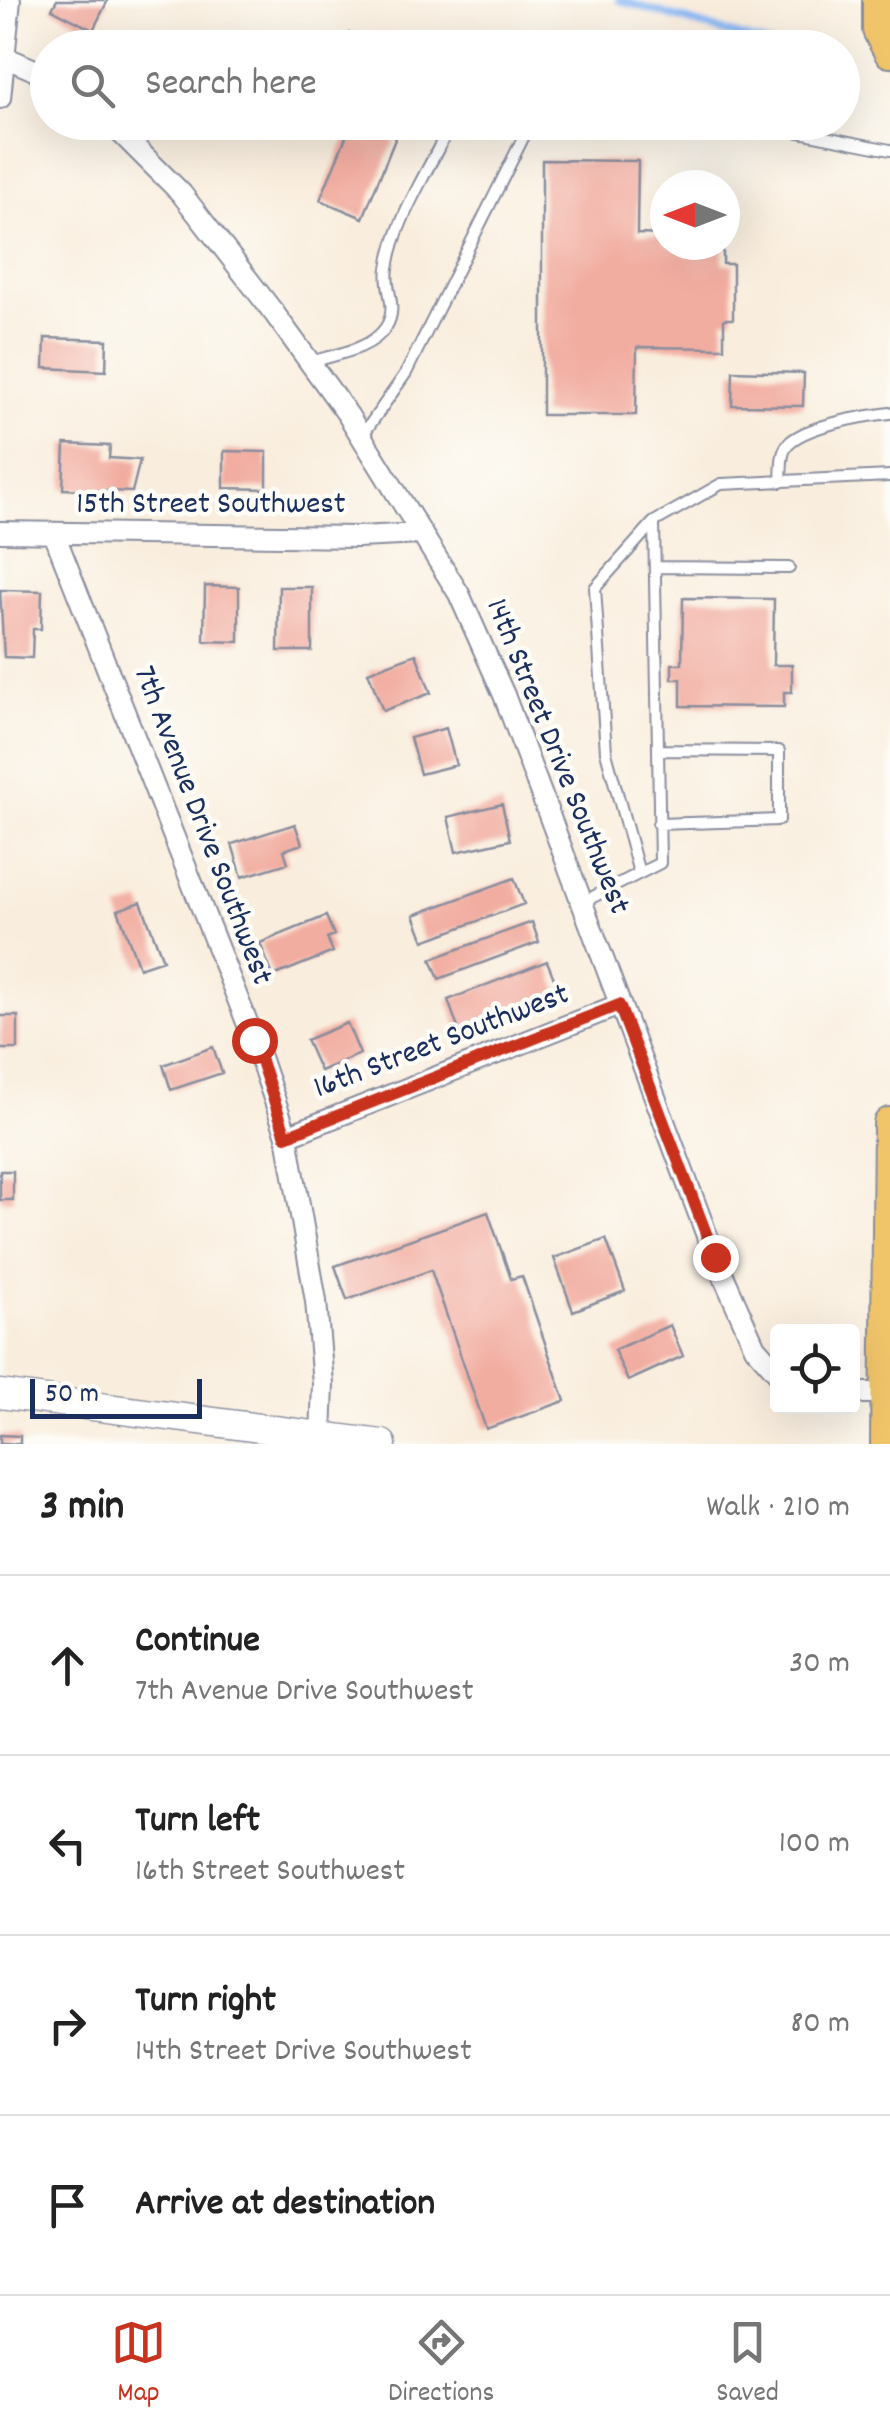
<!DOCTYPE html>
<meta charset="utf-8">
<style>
:root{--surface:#fff;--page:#f2f2f2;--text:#222;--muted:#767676;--line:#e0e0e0;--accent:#c8321e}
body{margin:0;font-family:Dekko,sans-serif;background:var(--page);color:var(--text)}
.controls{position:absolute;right:30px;bottom:30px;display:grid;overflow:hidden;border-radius:10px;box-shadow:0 10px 40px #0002}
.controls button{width:90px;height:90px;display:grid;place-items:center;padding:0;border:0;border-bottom:2px solid var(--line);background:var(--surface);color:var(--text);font:50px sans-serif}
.compass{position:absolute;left:650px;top:170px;width:90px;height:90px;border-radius:50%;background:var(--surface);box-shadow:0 10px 40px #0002;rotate:270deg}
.scale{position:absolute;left:30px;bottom:25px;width:172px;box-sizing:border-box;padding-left:10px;border:5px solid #1b2f5e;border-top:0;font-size:28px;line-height:35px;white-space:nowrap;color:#1b2f5e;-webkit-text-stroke:8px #fdfcf7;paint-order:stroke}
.stop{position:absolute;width:30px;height:30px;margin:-22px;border:8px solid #c8321e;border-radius:50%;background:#fff}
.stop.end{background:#c8321e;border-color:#fff;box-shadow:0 2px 10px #0008}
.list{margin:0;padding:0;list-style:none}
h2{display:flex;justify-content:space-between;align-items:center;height:130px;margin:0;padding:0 40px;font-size:42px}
h2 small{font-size:32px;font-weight:400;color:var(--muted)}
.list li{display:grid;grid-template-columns:65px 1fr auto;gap:30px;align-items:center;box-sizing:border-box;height:180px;padding:0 40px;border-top:2px solid var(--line)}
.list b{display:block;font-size:38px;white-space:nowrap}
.list p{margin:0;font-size:32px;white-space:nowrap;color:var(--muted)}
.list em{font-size:32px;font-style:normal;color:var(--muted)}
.icon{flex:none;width:55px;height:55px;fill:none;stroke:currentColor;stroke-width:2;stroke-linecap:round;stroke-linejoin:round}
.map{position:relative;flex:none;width:890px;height:1444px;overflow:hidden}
.search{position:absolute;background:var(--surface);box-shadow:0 10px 40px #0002;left:30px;right:30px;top:30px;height:110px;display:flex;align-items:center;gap:25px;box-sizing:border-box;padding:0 35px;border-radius:55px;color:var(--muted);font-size:38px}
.sheet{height:850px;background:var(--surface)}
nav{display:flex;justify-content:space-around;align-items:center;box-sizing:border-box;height:140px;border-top:2px solid var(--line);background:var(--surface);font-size:28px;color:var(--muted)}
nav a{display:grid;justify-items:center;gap:5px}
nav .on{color:var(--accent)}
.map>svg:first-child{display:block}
</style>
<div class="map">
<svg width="890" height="1444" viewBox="0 0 890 1444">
<rect width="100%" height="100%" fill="#fdfcf7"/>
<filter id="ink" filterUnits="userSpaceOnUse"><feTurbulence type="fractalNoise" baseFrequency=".01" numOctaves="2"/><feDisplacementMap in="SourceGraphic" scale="20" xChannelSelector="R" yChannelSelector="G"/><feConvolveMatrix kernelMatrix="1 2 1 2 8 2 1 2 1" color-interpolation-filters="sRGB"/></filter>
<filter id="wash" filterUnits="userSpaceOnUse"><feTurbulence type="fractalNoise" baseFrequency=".0048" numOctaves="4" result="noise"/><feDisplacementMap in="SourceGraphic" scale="40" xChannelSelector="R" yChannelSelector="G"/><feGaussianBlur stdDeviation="2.25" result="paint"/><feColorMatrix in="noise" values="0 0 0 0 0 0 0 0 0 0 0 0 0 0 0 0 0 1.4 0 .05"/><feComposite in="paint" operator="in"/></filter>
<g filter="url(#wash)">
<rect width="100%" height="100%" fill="#f9eede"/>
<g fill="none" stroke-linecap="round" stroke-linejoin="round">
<path stroke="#8ab9f5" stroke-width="8" d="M619,0L777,48"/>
</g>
<g id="blocks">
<path fill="#f2ada1" d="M57,0H108L93,30L52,9Z
M349,33L384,47V48H343Z
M352,122H402L363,218L320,200Z
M542,160L638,161L637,234L665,235V245H723V264H733V319H724V348L637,347L636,415H542Z
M45,338L107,340L106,371L44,368Z
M733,371L804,373L803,406L732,405Z
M65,444L110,446L109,458L140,460L132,492L63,489Z
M224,451L267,452V489L224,488Z
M205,586L239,587V642L204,641Z
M279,587H312V651H278Z
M0,590L42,591L41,629H33L32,658L4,657Z
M683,598L774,599L773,665H792V692H784V707L681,706V679H672V664H682Z
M416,654L431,693L383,711L368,672Z
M446,728L456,765L420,774L410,738Z
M502,804L510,840L456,852L448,817Z
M295,824L302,844L284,850L288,863L242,877L232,844Z
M514,878L524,904L424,941L414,915Z
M141,902L163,960L139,968L118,910Z
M326,916L334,935L327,938L333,952L273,976L260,943Z
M532,922L539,942L439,979L431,959Z
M547,961L559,991L459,1031L448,1000Z
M0,1016H18V1049H0Z
M347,1023L360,1054L320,1071L306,1040Z
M213,1047L222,1073L171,1090L163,1065Z
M0,1171H13V1200H0Z
M488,1212L511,1279L522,1276L565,1401L486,1429L431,1270L347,1300L335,1266Z
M606,1239L625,1291L573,1311L554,1258Z
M670,1325L683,1356L628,1381L614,1350Z
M0,1435L20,1436V1444H0Z"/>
</g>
</g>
<g filter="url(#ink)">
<use href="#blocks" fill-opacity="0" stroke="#8a8e9e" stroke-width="2.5"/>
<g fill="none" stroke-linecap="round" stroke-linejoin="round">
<defs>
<path id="service" d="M749,122L890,150
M311,362C336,354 371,350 386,327C399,306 384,290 388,268C395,220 429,170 449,127
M362,436L406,373L531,122
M781,482C782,470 780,452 789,443C808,425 865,416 890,413
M655,567L789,568
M658,750L779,751V820L658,824
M639,873L606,752L595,588L653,523
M583,902L660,863L654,522L721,484L890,476"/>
<path id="minor" d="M0,55L48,76
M0,98L10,0
M110,122L181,193L274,313L348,415L459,594L504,695L715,1257L755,1347L778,1373
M0,532L358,537L421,534
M55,536L254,1040L287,1136L316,1301L323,1384L321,1437
M287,1136L619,1005
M852,1393H887"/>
<path id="tertiary" d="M0,1394L382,1444"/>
<path id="primary" d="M879,0V30L890,51
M887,1444L890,1124"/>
</defs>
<use href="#service" stroke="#8a8e9e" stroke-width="14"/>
<use href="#minor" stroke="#8a8e9e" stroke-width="24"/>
<use href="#tertiary" stroke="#8a8e9e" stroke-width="31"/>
<use href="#primary" stroke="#8a8e9e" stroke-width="36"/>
<use href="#service" stroke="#fff" stroke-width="10"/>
<use href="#minor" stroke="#fff" stroke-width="20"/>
<use href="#tertiary" stroke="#fff" stroke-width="28"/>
<use href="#primary" stroke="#f0c469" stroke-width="32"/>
</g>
</g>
<g fill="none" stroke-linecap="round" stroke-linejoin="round" filter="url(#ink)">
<path stroke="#c8321e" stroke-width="12" d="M254,1040L286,1136L619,1005L715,1257"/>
</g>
<g text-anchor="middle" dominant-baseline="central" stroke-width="9" stroke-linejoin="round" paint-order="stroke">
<g font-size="32" fill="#1b2f5e" stroke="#fdfcf7">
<text x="211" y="506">15th Street Southwest</text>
<text transform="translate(556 757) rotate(68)">14th Street Drive Southwest</text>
<text transform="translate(201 826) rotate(69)">7th Avenue Drive Southwest</text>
<text transform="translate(442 1043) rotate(-21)">16th Street Southwest</text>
</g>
</g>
</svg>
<div class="controls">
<button><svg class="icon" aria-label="locate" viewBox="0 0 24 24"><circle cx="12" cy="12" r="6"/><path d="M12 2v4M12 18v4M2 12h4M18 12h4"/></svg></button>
</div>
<svg class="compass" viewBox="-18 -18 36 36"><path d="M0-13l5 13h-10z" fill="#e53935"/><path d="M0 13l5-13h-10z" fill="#767676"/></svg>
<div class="scale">50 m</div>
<div class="stop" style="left:254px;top:1040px"></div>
<div class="stop end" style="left:715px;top:1257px"></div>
<div class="search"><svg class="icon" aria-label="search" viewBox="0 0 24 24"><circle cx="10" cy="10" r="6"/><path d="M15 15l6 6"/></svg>Search here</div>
</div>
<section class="sheet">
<h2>3 min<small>Walk · 210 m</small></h2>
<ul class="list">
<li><svg class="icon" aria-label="ahead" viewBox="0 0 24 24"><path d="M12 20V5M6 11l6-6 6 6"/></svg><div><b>Continue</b><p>7th Avenue Drive Southwest</p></div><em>30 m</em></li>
<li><svg class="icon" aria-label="left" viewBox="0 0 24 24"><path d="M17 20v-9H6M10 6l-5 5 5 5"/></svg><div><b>Turn left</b><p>16th Street Southwest</p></div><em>100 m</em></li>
<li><svg class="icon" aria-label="right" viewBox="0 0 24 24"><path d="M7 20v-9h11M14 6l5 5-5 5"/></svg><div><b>Turn right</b><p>14th Street Drive Southwest</p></div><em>80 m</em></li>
<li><svg class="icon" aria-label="arrive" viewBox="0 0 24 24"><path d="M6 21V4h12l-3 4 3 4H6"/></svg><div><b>Arrive at destination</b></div></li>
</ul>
</section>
<nav>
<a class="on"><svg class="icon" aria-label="map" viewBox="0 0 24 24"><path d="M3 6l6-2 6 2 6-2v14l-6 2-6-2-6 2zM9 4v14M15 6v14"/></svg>Map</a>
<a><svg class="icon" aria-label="directions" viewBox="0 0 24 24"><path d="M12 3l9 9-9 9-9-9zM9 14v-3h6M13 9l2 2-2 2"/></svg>Directions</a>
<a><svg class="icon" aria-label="saved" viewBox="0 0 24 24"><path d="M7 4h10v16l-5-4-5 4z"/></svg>Saved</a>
</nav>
